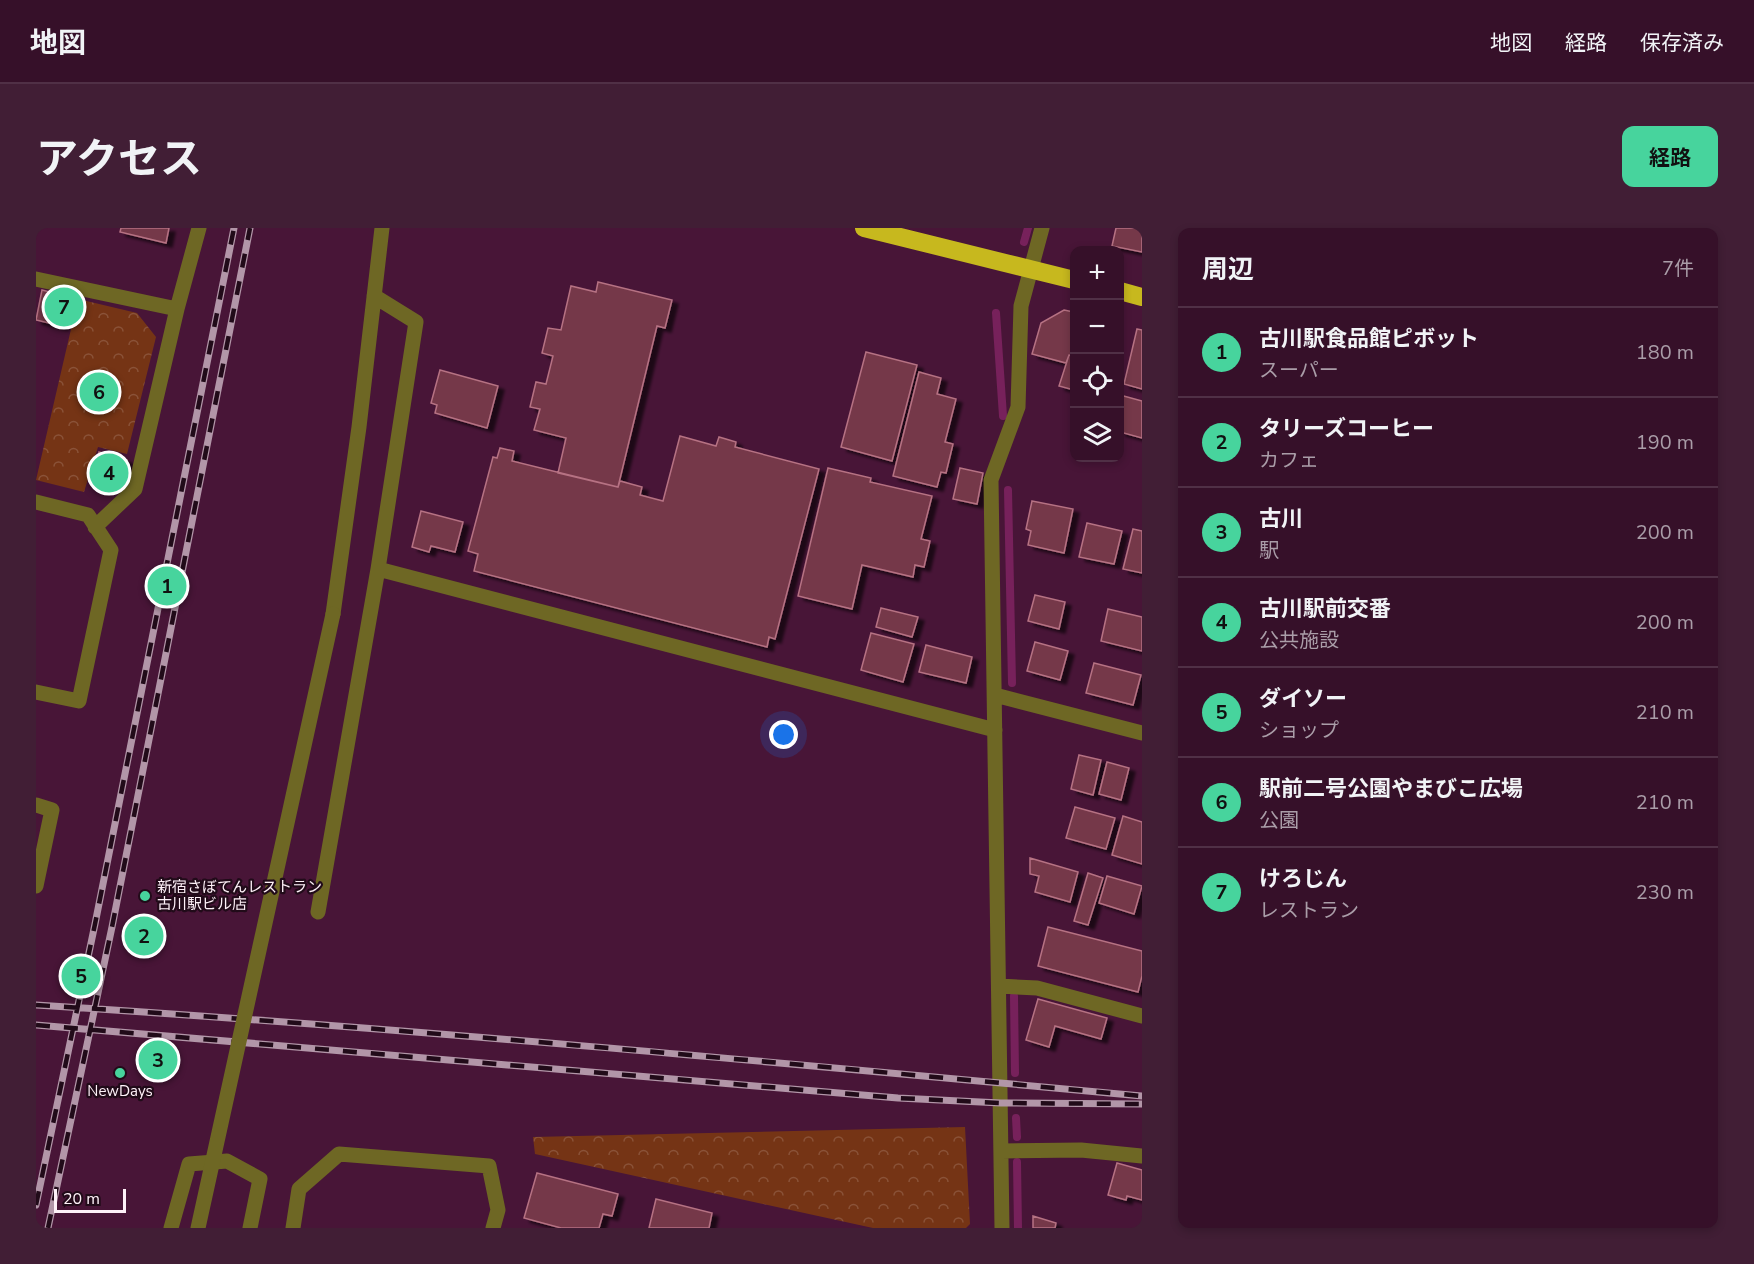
<!DOCTYPE html>
<html lang="ja">
<meta charset="utf-8">
<style>
:root{--surface:#361029;--page:#411e35;--text:#f1f3f6;--muted:#aa9da8;--line:#503046;--accent:#47d49d}
body{margin:0;font-family:"Nunito Sans","Noto Sans JP",sans-serif;background:var(--page);color:var(--text)}
.controls{position:absolute;right:18px;top:18px;display:grid;overflow:hidden;border-radius:12px;box-shadow:0 3px 9px #0003}
.controls button{width:54px;height:54px;display:grid;place-items:center;padding:0;border:0;border-bottom:2px solid var(--line);background:var(--surface);color:var(--text);font:30px sans-serif}
.scale{position:absolute;left:18px;bottom:15px;width:72px;box-sizing:border-box;padding-left:6px;border:3px solid #fef1f8;border-top:0;font-size:16px;line-height:21px;white-space:nowrap;color:#fef1f8;-webkit-text-stroke:4px #210b19;paint-order:stroke}
.you{position:absolute;left:748px;top:507px;width:21px;height:21px;margin:-15px;border:4px solid #fff;border-radius:50%;background:#1a73e8;box-shadow:0 0 0 9px #1a73e833}
.badge{display:grid;place-items:center;width:39px;height:39px;border-radius:50%;background:var(--accent);color:#111;font-size:20px;font-weight:700}
.pin{position:absolute;translate:-50% -50%;border:3px solid #fff;box-shadow:0 2px 6px #0006}
.list{margin:0;padding:0;list-style:none}
h2{display:flex;justify-content:space-between;align-items:center;height:78px;margin:0;padding:0 24px;font-size:26px}
h2 small{font-size:20px;font-weight:400;color:var(--muted)}
.list li{display:grid;grid-template-columns:39px 1fr auto;gap:18px;align-items:center;box-sizing:border-box;height:90px;padding:0 24px;border-top:2px solid var(--line)}
.list b{display:block;font-size:22px;white-space:nowrap}
.list p{margin:0;font-size:20px;white-space:nowrap;color:var(--muted)}
.list em{font-size:20px;font-style:normal;color:var(--muted)}
.icon{flex:none;width:33px;height:33px;fill:none;stroke:currentColor;stroke-width:2;stroke-linecap:round;stroke-linejoin:round}
.map{position:relative;flex:none;width:1106px;height:1000px;overflow:hidden;border-radius:12px}
header{display:flex;align-items:center;gap:36px;box-sizing:border-box;height:84px;padding:0 30px;background:var(--surface);border-bottom:2px solid var(--line)}
header strong{font-size:28px}
nav{display:flex;gap:33px;margin-inline-start:auto;font-size:21px}
.intro{display:flex;align-items:center;justify-content:space-between;box-sizing:border-box;height:144px;padding:0 36px}
h1{margin:0;font-size:42px}
.button{padding:15px 27px;border-radius:12px;background:var(--accent);color:#111;font-size:21px;font-weight:700}
main{display:flex;gap:36px;padding:0 36px}
aside{flex:1;background:var(--surface);border-radius:12px;box-shadow:0 3px 9px #0003}
.map>svg:first-child{display:block}
</style>
<header>
<strong>地図</strong>
<nav><a>地図</a><a>経路</a><a>保存済み</a></nav>
</header>
<div class="intro"><h1>アクセス</h1><a class="button">経路</a></div>
<main>
<div class="map">
<svg width="1106" height="1000" viewBox="0 0 1106 1000">
<defs>
<pattern id="park-crowns" width="20" height="18" patternUnits="userSpaceOnUse" patternTransform="scale(1.5)"><rect width="20" height="18" fill="#753415"/><path d="M2 6a3 3 0 1 1 6 0M12 15a3 3 0 1 1 6 0" fill="none" stroke="#8a5238"/></pattern>
<filter id="shadow"><feDropShadow dx="6" dy="4" stdDeviation="1.5" flood-color="#0009"/></filter>
</defs>
<rect width="100%" height="100%" fill="#481537"/>
<path fill="url(#park-crowns)" d="M42,71L101,85L120,109L91,226L62,219L48,264L0,252Z
M929,899L934,996L930,1000H837L499,926L497,909Z"/>
<g fill="none" stroke-linecap="round" stroke-linejoin="round">
<path stroke="#77215b" stroke-width="8" d="M988,14L992,0
M960,85L967,188
M972,262L976,455
M978,768L979,845
M980,890L981,909
M981,934L982,1000"/>
</g>
<path fill="#753749" stroke="#b67283" stroke-width="1.5" filter="url(#shadow)" d="M85,0H133L130,15L84,4Z
M1080,0H1106V24L1076,18Z
M562,54L636,72L629,100L621,98L582,259L522,245L530,210L498,202L504,181L494,179L500,154L510,156L517,128L506,125L512,100L525,102L535,58L560,64Z
M6,62L33,69L26,98L0,92Z
M1028,82L1038,84V128L1033,127L1030,135L996,126L1005,95Z
M1101,101L1106,102V161L1088,156Z
M830,124L881,137L856,233L805,219Z
M1033,127L1038,128V162L1023,158Z
M404,142L462,158L451,200L399,185L401,177L395,175Z
M883,144L905,150L901,166L920,171L909,214L917,216L910,245L905,244L901,259L857,248Z
M1084,167L1106,173V210L1084,204Z
M644,208L680,218L683,209L700,214L699,219L783,241L739,411L733,409L731,419L438,343L442,326L432,323L457,229L461,230L464,220L478,223L476,233L582,259L584,253L606,259L604,267L627,273Z
M63,224L91,232L84,260L63,254L66,246L57,244Z
M792,240L835,250L834,254L896,268L885,311L894,313L888,339L879,337L877,349L826,337L816,381L762,368Z
M924,240L947,245L941,276L917,271Z
M996,273L1037,281L1028,325L992,317L995,303L990,301Z
M385,283L427,294L419,324L395,318L393,324L376,319Z
M1051,295L1086,303L1078,336L1043,329Z
M1097,301L1106,303V345L1087,341Z
M999,367L1029,374L1023,401L992,393Z
M845,380L882,389L876,409L840,399Z
M1072,381L1106,389V423L1065,413Z
M835,405L878,416L867,454L825,442Z
M999,414L1032,423L1024,452L991,443Z
M890,417L936,429L930,455L883,444Z
M1058,435L1105,447L1097,477L1050,465Z
M1043,527L1065,532L1057,567L1035,561Z
M1071,534L1093,540L1085,572L1063,566Z
M1039,579L1079,590L1070,621L1030,610Z
M1087,588L1106,594V636L1076,627Z
M994,630L1042,644L1034,674L999,664L1003,648L994,646Z
M1052,645L1067,650L1052,697L1038,693Z
M1071,648L1106,658L1098,686L1063,675Z
M1012,699L1106,723V748L1102,764L1002,738Z
M1002,771L1071,790L1065,811L1019,798L1013,819L990,812Z
M1081,935L1106,942V972L1091,968L1090,972L1072,967Z
M501,945L582,966L576,988L567,986L563,1000H525L488,990Z
M620,971L676,985L673,1000H613Z
M997,988L1020,995L1019,1000H997Z"/>
<g fill="none" stroke-linecap="round" stroke-linejoin="round">
<path stroke="#6e6724" stroke-width="15" d="M0,51L141,81
M0,274L52,287L75,322L43,473L0,464
M59,299L99,261L141,81L163,0
M342,341L959,502
M297,386L323,199L346,0
M959,467L1106,505
M0,577L16,582L0,658
M282,684L342,341L380,94L338,68
M963,758L1001,760L1106,788
M966,923L1045,922L1106,928
M135,1000L153,936L191,933L224,951L214,1000
M257,1000L263,961L303,926L453,938L462,982L457,1000
M966,1000L955,252L982,179L985,78L1006,0"/>
<path stroke="#c7b81e" stroke-width="18" d="M828,0L1038,52
M1084,63L1106,69"/>
<defs>
<path id="rail" d="M0,777C369,800 738,834 1106,868
M0,797L862,870L965,875L1106,876
M0,977L59,696L198,0
M12,1000L76,699L214,0"/>
</defs>
<use href="#rail" stroke="#b296a8" stroke-width="7"/>
<use href="#rail" stroke="#210b19" stroke-width="4.5" stroke-dasharray="14" stroke-linecap="butt"/>
<path stroke="#6e6724" stroke-width="15" d="M162,1000L297,386"/>
</g>
<g fill="#47d49d" stroke="#210b19" stroke-width="2">
<circle cx="109" cy="668" r="6"/>
<circle cx="84" cy="845" r="6"/>
</g>
<g text-anchor="middle" dominant-baseline="central" stroke-width="4.5" stroke-linejoin="round" paint-order="stroke">
<g font-size="15" fill="#fef1f8" stroke="#210b19" text-anchor="start">
<text x="121" y="659">新宿さぼてんレストラン<tspan x="121" dy="17">古川駅ビル店</tspan></text>
<text x="84" y="863" text-anchor="middle">NewDays</text>
</g>
</g>
</svg>
<div class="controls">
<button>+</button>
<button>−</button>
<button><svg class="icon" aria-label="locate" viewBox="0 0 24 24"><circle cx="12" cy="12" r="6"/><path d="M12 2v4M12 18v4M2 12h4M18 12h4"/></svg></button>
<button><svg class="icon" aria-label="layers" viewBox="0 0 24 24"><path d="M12 4l9 5-9 5-9-5zM3 14l9 5 9-5"/></svg></button>
</div>
<div class="scale">20 m</div>
<div class="you"></div>
<div class="pin badge" style="left:131px;top:358px">1</div>
<div class="pin badge" style="left:108px;top:708px">2</div>
<div class="pin badge" style="left:122px;top:832px">3</div>
<div class="pin badge" style="left:73px;top:245px">4</div>
<div class="pin badge" style="left:45px;top:748px">5</div>
<div class="pin badge" style="left:63px;top:164px">6</div>
<div class="pin badge" style="left:28px;top:79px">7</div>
</div>
<aside>
<h2>周辺<small>7件</small></h2>
<ul class="list">
<li><span class="badge">1</span><div><b>古川駅食品館ピボット</b><p>スーパー</p></div><em>180 m</em></li>
<li><span class="badge">2</span><div><b>タリーズコーヒー</b><p>カフェ</p></div><em>190 m</em></li>
<li><span class="badge">3</span><div><b>古川</b><p>駅</p></div><em>200 m</em></li>
<li><span class="badge">4</span><div><b>古川駅前交番</b><p>公共施設</p></div><em>200 m</em></li>
<li><span class="badge">5</span><div><b>ダイソー</b><p>ショップ</p></div><em>210 m</em></li>
<li><span class="badge">6</span><div><b>駅前二号公園やまびこ広場</b><p>公園</p></div><em>210 m</em></li>
<li><span class="badge">7</span><div><b>けろじん</b><p>レストラン</p></div><em>230 m</em></li>
</ul>
</aside>
</main>
